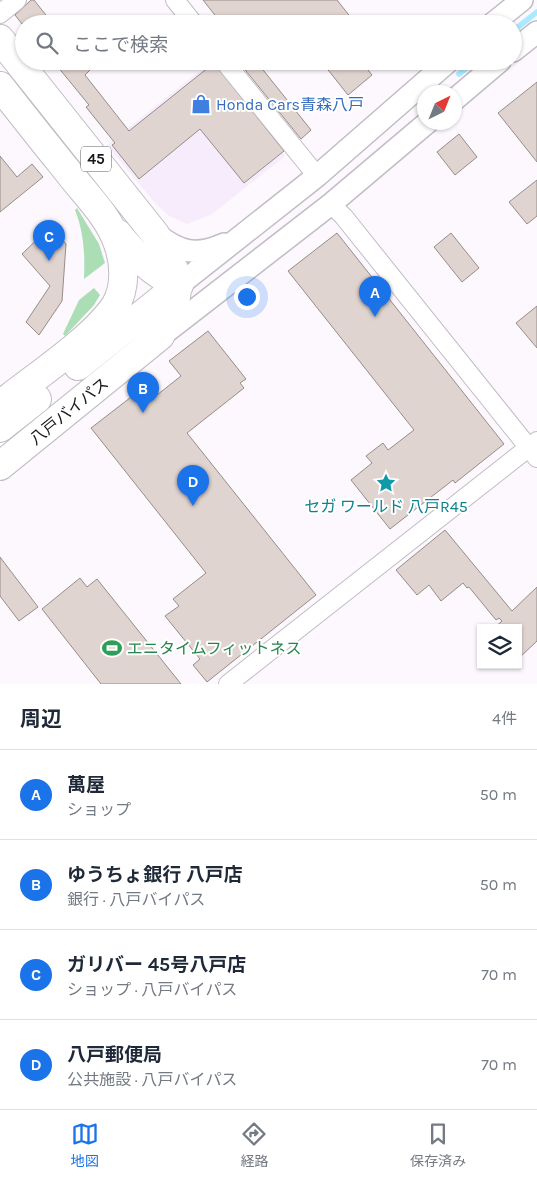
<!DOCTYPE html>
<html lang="ja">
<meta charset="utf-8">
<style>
:root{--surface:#fff;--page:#f2f2f3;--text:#1f2937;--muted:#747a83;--line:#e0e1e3;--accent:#1a73e8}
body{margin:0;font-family:Karla,"Noto Sans JP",sans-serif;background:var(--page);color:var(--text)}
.controls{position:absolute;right:15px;bottom:15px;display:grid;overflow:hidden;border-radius:0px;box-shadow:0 1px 4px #0004}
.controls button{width:45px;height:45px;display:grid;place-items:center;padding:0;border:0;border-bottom:1px solid var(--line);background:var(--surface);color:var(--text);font:25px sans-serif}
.compass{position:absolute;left:417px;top:85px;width:45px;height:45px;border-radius:50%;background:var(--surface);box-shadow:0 1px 4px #0004;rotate:43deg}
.you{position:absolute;left:246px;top:296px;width:18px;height:18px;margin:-12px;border:4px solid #fff;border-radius:50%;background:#1a73e8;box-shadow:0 0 0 8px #1a73e833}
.badge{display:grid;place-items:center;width:32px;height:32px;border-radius:50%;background:var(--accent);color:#fff;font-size:16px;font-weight:700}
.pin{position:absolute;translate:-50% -41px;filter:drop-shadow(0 1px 2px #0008)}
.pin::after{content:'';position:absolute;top:26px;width:18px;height:15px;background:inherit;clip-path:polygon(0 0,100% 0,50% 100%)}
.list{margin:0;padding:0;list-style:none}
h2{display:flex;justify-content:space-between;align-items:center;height:65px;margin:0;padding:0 20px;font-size:21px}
h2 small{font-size:16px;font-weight:400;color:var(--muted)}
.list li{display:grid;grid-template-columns:32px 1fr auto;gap:15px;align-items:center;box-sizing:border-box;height:90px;padding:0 20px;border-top:1px solid var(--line)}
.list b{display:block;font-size:19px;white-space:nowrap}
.list p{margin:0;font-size:16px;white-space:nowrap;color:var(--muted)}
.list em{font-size:16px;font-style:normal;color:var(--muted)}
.icon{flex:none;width:28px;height:28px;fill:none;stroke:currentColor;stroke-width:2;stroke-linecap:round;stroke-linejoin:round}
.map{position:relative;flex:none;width:537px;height:684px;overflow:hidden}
.search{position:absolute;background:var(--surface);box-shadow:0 1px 4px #0004;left:15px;right:15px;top:15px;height:55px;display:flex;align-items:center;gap:12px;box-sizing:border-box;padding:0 18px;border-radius:28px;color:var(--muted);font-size:19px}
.sheet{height:425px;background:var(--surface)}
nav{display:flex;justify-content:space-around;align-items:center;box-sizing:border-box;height:70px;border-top:1px solid var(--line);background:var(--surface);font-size:14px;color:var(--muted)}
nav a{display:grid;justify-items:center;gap:2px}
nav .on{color:var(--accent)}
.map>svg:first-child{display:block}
</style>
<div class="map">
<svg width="537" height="684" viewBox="0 0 537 684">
<rect width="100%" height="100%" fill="#fcf8fe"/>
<path fill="#f6ecfc" d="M211,62L285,156L212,214L187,224L169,216L156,204L107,145Z"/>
<path fill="#acdeb6" d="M77,208L99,244L105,263L84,279C85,254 84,233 75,210Z
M94,288L100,295L94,305L65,336L63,334L79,300Z"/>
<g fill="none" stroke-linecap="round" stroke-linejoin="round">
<path stroke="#a8ebfe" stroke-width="5.5" d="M513,31L537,12
M459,74L475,61"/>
</g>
<path fill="#e0d4d0" stroke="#978c88" d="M31,0H34L53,24H22L15,15Z
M203,0H337L356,24H313L308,17L300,24H222Z
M53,61H83L90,70L85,75L129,131L214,63L284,151L244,183L200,129L139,179L112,145L115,143L86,107L89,105Z
M238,61H256L311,130L301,139Z
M321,61H361L372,75L348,95Z
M537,82V162L498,113Z
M459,134L477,157L455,175L437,152Z
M0,156L17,177L32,164L43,177L0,212Z
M537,180V216L527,224L509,202Z
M51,226L66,244L62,301L39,335L26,322L50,286L22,254Z
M337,233L504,444L455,483L453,480L390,529L351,480L372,463L366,456L383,443L388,450L414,430L288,271Z
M451,233L479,268L462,282L434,247Z
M537,306V348L516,323Z
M208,331L246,379L240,383L244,388L187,433L316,595L207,682L193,665L200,659L165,616L179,606L173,599L206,573L91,428L148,384L157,395L181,376L169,361Z
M445,530L512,611L537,587V641L518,659V628H494L502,621L499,618L496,620L469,587L467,588L463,583L441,601L429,585L417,595L396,570Z
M0,557L38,607L19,621L0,596Z
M80,578L87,587L97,579L181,684H101L42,609Z"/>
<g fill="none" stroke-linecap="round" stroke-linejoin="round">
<defs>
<path id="minor" d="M175,0L194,24
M0,14L17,0
M224,61L317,176
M331,204L344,217L537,458
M228,684L537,441"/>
<path id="tertiary" d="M492,24L522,0
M513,51L537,32
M454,100L500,61
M156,234C180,252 195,257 224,244
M179,285L317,176L449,61
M161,336L331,204L428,122"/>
<path id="trunk" d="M0,39L155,234C183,278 184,290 160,336L0,466
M0,86C24,117 49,148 73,178C89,198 110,219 118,244C125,263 126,288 115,306C92,340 33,378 0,405
M118,234C136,256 152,274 179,285
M78,366L179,285
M0,428L37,399"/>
</defs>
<use href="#minor" stroke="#c2bcc5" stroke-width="20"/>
<use href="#tertiary" stroke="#c2bcc5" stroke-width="24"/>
<use href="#trunk" stroke="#c2bcc5" stroke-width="30"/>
<use href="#minor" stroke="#fff" stroke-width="18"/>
<use href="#tertiary" stroke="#fff" stroke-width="21"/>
<use href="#trunk" stroke="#fff" stroke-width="28"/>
</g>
<defs>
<symbol id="shop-bare" viewBox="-9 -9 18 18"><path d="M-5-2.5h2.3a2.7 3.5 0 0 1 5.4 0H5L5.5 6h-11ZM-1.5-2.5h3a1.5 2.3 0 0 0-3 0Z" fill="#3f7fe0" stroke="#fff" stroke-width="2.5" paint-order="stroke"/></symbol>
<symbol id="sight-bare" viewBox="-9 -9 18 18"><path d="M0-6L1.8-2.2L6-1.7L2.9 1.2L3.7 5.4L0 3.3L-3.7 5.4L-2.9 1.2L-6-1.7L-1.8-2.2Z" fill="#0f9aa8" stroke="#fff" stroke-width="2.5" paint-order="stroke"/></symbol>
<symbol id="stadium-bare" viewBox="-9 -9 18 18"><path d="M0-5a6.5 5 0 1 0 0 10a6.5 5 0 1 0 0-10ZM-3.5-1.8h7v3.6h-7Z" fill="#2e9e5b" stroke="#fff" stroke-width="2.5" paint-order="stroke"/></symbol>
</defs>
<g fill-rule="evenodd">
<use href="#shop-bare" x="187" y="90" width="28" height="28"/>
<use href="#sight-bare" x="372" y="469" width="28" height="28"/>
<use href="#stadium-bare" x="98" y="634" width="28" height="28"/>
</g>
<g text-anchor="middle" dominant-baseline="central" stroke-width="4" stroke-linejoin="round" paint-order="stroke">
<rect fill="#fff" stroke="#5d5c5e" stroke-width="1" x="81" y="146.5" width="30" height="25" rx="4"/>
<g font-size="15" font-weight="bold" fill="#181619">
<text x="96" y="159">45</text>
</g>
<g font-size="16" fill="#366cbe" stroke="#fff" text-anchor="start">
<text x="216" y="104">Honda Cars青森八戸</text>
</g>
<g font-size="16" fill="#181619" stroke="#fff">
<text transform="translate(69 411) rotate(-39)">八戸バイパス</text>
</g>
<g font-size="16" fill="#0d838f" stroke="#fff">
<text x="386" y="506">セガ ワールド 八戸R45</text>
</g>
<g font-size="16" fill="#27864d" stroke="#fff" text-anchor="start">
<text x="127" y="648">エニタイムフィットネス</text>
</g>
</g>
</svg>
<div class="controls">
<button><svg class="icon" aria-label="layers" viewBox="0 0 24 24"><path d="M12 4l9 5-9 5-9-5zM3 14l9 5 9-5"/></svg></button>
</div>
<svg class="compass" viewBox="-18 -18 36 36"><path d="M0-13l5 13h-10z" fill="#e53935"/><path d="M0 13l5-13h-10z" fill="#747a83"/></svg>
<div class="you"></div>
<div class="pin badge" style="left:375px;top:317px">A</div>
<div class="pin badge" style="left:143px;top:413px">B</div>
<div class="pin badge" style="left:49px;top:261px">C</div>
<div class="pin badge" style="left:193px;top:506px">D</div>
<div class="search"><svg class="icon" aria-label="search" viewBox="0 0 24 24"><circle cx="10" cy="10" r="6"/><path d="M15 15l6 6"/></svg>ここで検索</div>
</div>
<section class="sheet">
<h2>周辺<small>4件</small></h2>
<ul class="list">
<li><span class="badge">A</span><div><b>萬屋</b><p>ショップ</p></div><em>50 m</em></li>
<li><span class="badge">B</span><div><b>ゆうちょ銀行 八戸店</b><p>銀行 · 八戸バイパス</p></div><em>50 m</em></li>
<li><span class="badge">C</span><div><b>ガリバー 45号八戸店</b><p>ショップ · 八戸バイパス</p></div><em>70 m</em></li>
<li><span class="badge">D</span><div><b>八戸郵便局</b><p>公共施設 · 八戸バイパス</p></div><em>70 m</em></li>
</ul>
</section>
<nav>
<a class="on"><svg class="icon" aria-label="map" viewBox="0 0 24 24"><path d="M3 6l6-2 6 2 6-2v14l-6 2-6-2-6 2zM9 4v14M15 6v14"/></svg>地図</a>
<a><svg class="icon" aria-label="directions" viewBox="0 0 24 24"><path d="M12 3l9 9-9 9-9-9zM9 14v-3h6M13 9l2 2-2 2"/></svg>経路</a>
<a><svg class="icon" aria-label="saved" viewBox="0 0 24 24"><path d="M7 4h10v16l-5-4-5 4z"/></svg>保存済み</a>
</nav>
